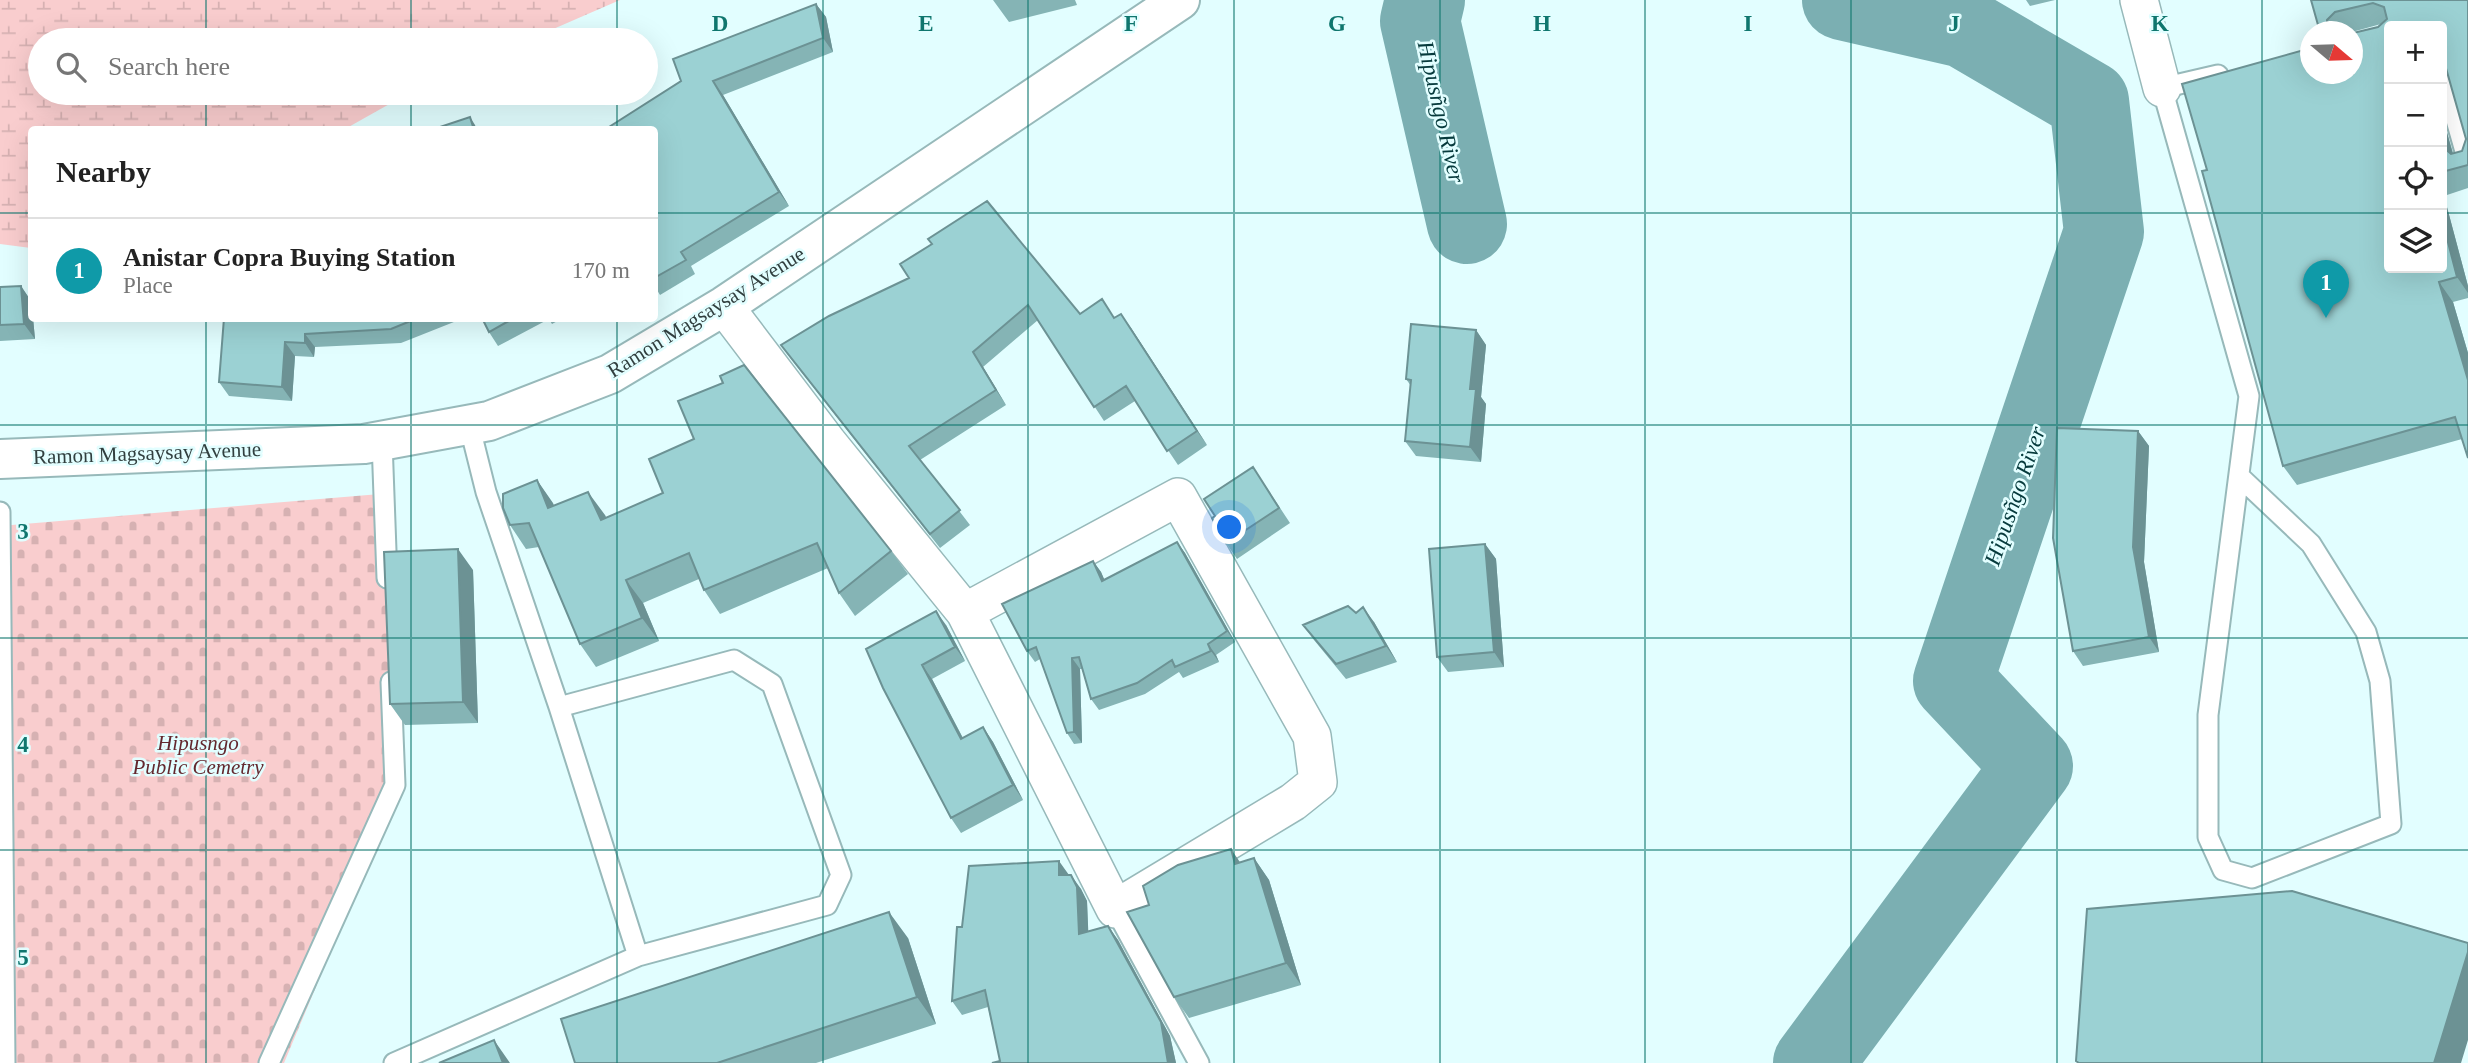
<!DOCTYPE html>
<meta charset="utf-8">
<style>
:root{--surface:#fff;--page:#f2f2f2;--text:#222;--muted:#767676;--line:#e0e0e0;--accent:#a60d34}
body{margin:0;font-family:Georgia,serif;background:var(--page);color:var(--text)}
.controls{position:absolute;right:21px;top:21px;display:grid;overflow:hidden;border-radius:7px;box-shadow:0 7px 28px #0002}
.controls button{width:63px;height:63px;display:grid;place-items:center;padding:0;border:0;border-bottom:2px solid var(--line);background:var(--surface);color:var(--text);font:35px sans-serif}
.compass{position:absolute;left:2300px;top:21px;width:63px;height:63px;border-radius:50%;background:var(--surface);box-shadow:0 7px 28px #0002;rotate:109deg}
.you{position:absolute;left:1230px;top:528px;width:24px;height:24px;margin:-18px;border:5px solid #fff;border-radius:50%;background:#1a73e8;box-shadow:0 0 0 10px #1a73e833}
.badge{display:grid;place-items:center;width:46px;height:46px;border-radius:50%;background:var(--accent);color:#fff;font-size:23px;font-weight:700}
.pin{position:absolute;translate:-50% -58px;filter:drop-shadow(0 2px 4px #0008)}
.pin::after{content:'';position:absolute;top:37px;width:24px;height:21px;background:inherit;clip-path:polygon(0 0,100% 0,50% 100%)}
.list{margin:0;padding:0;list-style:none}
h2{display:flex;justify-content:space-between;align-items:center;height:91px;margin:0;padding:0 28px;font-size:30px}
h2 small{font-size:23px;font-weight:400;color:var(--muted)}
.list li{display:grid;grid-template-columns:46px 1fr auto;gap:21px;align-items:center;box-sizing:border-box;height:105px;padding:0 28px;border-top:2px solid var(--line)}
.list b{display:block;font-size:26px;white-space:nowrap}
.list p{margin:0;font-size:23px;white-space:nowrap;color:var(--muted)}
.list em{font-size:23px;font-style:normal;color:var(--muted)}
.icon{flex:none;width:38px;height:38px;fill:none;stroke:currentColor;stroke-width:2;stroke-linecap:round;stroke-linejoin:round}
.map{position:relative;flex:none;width:2468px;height:1063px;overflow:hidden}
.search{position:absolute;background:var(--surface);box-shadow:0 7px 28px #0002;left:28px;top:28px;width:630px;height:77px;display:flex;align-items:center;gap:18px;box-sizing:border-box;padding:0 24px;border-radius:38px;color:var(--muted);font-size:26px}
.panel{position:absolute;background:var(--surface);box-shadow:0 7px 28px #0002;left:28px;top:126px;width:630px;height:196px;border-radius:7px}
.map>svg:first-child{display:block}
</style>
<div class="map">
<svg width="2468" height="1063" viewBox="0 0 2468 1063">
<defs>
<pattern id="wetland-marsh" width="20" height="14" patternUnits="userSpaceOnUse" patternTransform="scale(1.75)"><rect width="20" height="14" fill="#f9cdce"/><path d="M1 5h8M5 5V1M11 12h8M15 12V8" fill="none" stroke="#d6b1b2"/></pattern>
<pattern id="cemetery-stones" width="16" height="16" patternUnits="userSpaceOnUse" patternTransform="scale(1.75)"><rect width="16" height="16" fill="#f9cdce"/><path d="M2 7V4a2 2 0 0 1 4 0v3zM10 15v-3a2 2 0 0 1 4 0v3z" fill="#d6b1b2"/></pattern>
</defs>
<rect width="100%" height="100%" fill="#e2feff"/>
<path fill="url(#wetland-marsh)" d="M0,0H620L528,40H40V93H409L345,129L32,130L31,248L0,244Z"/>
<path fill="url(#cemetery-stones)" d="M380,494L398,791L284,1063H0V526Z"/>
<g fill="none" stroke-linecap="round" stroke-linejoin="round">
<path stroke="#7bafb2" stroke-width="80" d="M1425,0L1420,21L1467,224
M1813,1063L2033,766L1953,681L2104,232L2089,101L1964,28L1842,0"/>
<defs>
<path id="lane" d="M2442,71L2468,162
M2218,75L2162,88L2249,396L2208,715V837L2223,870L2252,878L2391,824L2380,681L2366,632L2311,544L2239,476
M382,441L387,578
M0,512L5,1063
M559,707L734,660L772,684L841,875L827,905L638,956
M1115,909L1199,1063
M269,1063L395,785L391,682
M394,1063L638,956L559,707L486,492L469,424"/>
<path id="street" d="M2139,0L2162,88
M724,306L828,443L965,612L1115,909L1293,802L1318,782L1312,736L1178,497L965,612"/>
<path id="primary" d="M0,459L364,444L489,421L610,374L724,306L1180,0"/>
</defs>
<use href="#lane" stroke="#97b9ba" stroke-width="23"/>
<use href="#street" stroke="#97b9ba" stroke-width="40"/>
<use href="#primary" stroke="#97b9ba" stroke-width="42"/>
<use href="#lane" stroke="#fff" stroke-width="19"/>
<use href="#street" stroke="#fff" stroke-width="37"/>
<use href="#primary" stroke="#fff" stroke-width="38"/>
</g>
<path fill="#85b4b5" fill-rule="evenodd" d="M993,0H1075L1077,5L1009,22Z
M2026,0H2055L2030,6Z
M2311,0H2468V188L2444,196L2468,286V298L2453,302L2468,353V458L2462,439L2297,485L2283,466L2207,170L2311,48L2378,27L2381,24L2352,32H2320ZM2389,26H2442V59H2443L2466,139L2462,151L2453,153L2442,115V268Z
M816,4L826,17L833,52L723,95L789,206L691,266L695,274L660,295L657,290L654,292V130H611Z
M909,278L1080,314L1115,318L1131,328L1207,445L1178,465L1135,401L1104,421L1038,320L983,367L1006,405L920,460L970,525L940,548L791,359L781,345Z
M21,286L31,301L32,318H33L35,339L0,341V287Z
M224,318H464L401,343L315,347L314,357L295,356L292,401L229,396L219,382Z
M482,318H563L552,324L549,319L498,346L489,332Z
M1476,330L1486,345L1481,397L1486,404L1481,462L1416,456L1405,441L1411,386L1406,379Z
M2138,431L2149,446L2144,562L2159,652L2083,666L2073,651Z
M1253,467L1290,523L1237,559L1226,543L1215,516Z
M537,480L554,506L605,515L606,518L891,551L908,574L855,616L839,593L828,568L720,614L704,590L699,579L643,603L659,641L596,667L580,644L539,547L526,549L510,525Z
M1177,542L1185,553L1235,642L1216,655L1219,662L1183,678L1179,672L1145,694L1099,710L1091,699L1082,669H1080L1082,743L1074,744L1067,733L1040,659L1035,662L1027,651L1093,561L1101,572L1104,580Z
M1485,544L1496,559L1504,667L1448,672L1437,657Z
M473,570L478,723L405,725L390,704Z
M1356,613L1374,622L1397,662L1346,679L1314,640L1303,625Z
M946,625L965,661L932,679L963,738L983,727L993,742L1023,800L961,833L951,818L883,688Z
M1254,858L1269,880L1301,985L1189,1018L1174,997L1149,905L1240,863Z
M1068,875L1081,889L1087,901L1088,931L1108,926L1118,940L1170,1036L1176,1063H992L1000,1061L988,1007L962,1015L952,1001L962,927Z
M908,938L936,1024L816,1063H575Z"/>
<path fill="#6c9294" d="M816,4L826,17L833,52L823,38Z
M2327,20L2335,32H2329L2327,28Z
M713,81L723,95L789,206L779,192Z
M2442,115L2456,165L2442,146Z
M470,117L475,125L477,130H474Z
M2442,192L2444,196L2468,286V293L2457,277L2442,219Z
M2439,282L2453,302L2468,353V380Z
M21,286L31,301L32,318H33L35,339L24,324Z
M1121,314L1131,328L1207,445L1197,431Z
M1476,330L1486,345L1481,397L1486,404L1481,462L1470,447V389Z
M305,334L315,347L314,357L305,343Z
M285,342L295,356L292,401L282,387Z
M973,352L983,367L1006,405L996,390Z
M2138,431L2149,446L2144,562L2159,652L2149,637L2133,547Z
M537,480L553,503L564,531L548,508Z
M588,492L605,515L617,543L601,520Z
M1177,542L1185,553L1235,642L1227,631Z
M1485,544L1496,559L1504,667L1494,652Z
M458,549L473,570L478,723L463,702Z
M1093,561L1101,572L1110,592L1102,581Z
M626,580L643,603L659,641L642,618Z
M1363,607L1374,622L1397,662L1386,646Z
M936,611L946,625L965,661L955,647Z
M1208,644L1216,655L1219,662L1211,651Z
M1072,658L1080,669L1082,743L1074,732Z
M922,665L932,679L971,754L961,739Z
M983,727L993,742L1023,800L1013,785Z
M1231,849L1246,871L1235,864Z
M1254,858L1269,880L1301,985L1286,963Z
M1059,861L1069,875H1059Z
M1071,875L1081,889L1087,901L1089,948L1079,934Z
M889,912L908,938L936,1024L917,997Z
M1108,926L1118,940L1170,1036L1176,1063H1168Z
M2468,952V1040L2461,1063H2434Z
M494,1040L510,1063H503Z"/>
<path fill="#9bd1d3" stroke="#6c9294" stroke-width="2" d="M2311,0H2468V165L2442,172V143V146L2451,154L2462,151L2466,139L2442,54V26H2389V268H2442V219L2457,277L2439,282L2468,380V458L2455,417L2283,466L2202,171L2207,170L2182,84L2311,48V74H2353V33L2378,27L2387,19L2384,7L2373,3L2335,12L2327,20V28L2329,32H2320Z
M816,4L823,38L713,81L779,192L681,252L686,260L654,278V130H611L609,127L681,81L673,59Z
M470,117L474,130H437V128Z
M987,201L1080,314L1102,299L1114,318L1121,314L1197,431L1167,451L1126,386L1094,407L1028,305L973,352L996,390L909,446L960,510L930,534L781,345L829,316L909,278L900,264L932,244L928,239Z
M21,286L24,324L0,325V287Z
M224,318H418L391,329L305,334V343L285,342L282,387L219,382Z
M482,318H514L489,332Z
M1411,324L1476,330L1470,389H1476L1470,447L1405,441L1411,380L1406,379Z
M744,365L891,551L839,593L817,543L704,590L689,553L626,580L642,618L580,644L529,523L510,525L503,508V494L537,480L548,508L588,492L601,520L663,493L649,459L694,439L678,401L723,383L720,376Z
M2057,428L2138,431L2133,547L2149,637L2073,651L2053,538Z
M1253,467L1279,508L1226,543L1212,518L1215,516L1204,499Z
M1177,542L1227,631L1208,644L1211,651L1175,667L1172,660L1137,683L1091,699L1079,657L1072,658L1074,732L1067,733L1036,647L1027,651L1002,604L1093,561L1102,581Z
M1485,544L1494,652L1437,657L1429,549Z
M458,549L463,702L390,704L384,552Z
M1348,606L1356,613L1363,607L1386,646L1336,664L1303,625Z
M936,611L955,647L922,665L961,739L983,727L1013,785L951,818L883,688L866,649Z
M1231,849L1235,864L1254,858L1286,963L1174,997L1127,912L1149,905L1143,886L1178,865Z
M1059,861V875H1071L1077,887L1079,934L1108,926L1161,1022L1168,1063H992L1000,1061L985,990L952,1001L957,927H962L969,866Z
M2292,891L2468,943V952L2434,1063H2079L2076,1061L2087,909Z
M889,912L917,997L717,1063H575L561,1019Z
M494,1040L503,1063H439Z"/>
<path fill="none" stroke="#0f766e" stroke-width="2" stroke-opacity="0.55" d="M206,0V40M411,0V40M617,0V40M823,0V1063M1028,0V1063M1234,0V1063M1440,0V1063M1645,0V1063M1851,0V1063M2057,0V1063M2262,0V1063M206,93V130M411,93V130M617,93V130M0,213H32M654,213H2389M2442,213H2468M206,318V1063M411,318V1063M617,318V1063M0,425H2468M0,638H2468M0,850H2468"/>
<g text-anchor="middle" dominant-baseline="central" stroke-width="5" stroke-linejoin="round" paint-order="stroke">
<g font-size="21" fill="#313f3f" stroke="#e2feff">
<text transform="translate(706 312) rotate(-32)">Ramon Magsaysay Avenue</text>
<text transform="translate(147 453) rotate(-2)">Ramon Magsaysay Avenue</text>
</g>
<g font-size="21" font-style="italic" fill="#63282e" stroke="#e2feff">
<text x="198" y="743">Hipusngo<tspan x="198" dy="24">Public Cemetry</tspan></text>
</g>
<g font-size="23" font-style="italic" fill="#063a3c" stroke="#e2feff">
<text transform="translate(1441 112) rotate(77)">Hipusñgo River</text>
<text transform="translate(2015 496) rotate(-71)">Hipusñgo River</text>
</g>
</g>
<g font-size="23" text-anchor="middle" font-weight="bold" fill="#0f766e" stroke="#e2feff" stroke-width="5" stroke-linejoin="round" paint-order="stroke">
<text x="720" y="31">D</text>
<text x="926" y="31">E</text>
<text x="1131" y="31">F</text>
<text x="1337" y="31">G</text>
<text x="1542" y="31">H</text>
<text x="1748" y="31">I</text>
<text x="1954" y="31">J</text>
<text x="2160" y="31">K</text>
<text x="23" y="539">3</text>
<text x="23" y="752">4</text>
<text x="23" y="965">5</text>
</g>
</svg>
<div class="controls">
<button>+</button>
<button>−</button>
<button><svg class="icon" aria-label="locate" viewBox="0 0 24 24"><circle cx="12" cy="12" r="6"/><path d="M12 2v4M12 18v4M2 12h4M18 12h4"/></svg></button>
<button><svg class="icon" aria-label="layers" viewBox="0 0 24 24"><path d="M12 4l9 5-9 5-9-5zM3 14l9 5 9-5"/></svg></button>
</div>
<svg class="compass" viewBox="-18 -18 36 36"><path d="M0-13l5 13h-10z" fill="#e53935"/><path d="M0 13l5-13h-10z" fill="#767676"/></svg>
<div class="you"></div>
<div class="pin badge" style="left:2326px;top:318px;background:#0f9aa8">1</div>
<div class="search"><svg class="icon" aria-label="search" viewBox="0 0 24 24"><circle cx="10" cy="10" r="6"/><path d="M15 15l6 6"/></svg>Search here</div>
<section class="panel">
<h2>Nearby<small></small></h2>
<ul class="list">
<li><span class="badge" style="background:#0f9aa8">1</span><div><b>Anistar Copra Buying Station</b><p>Place</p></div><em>170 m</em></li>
</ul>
</section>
</div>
